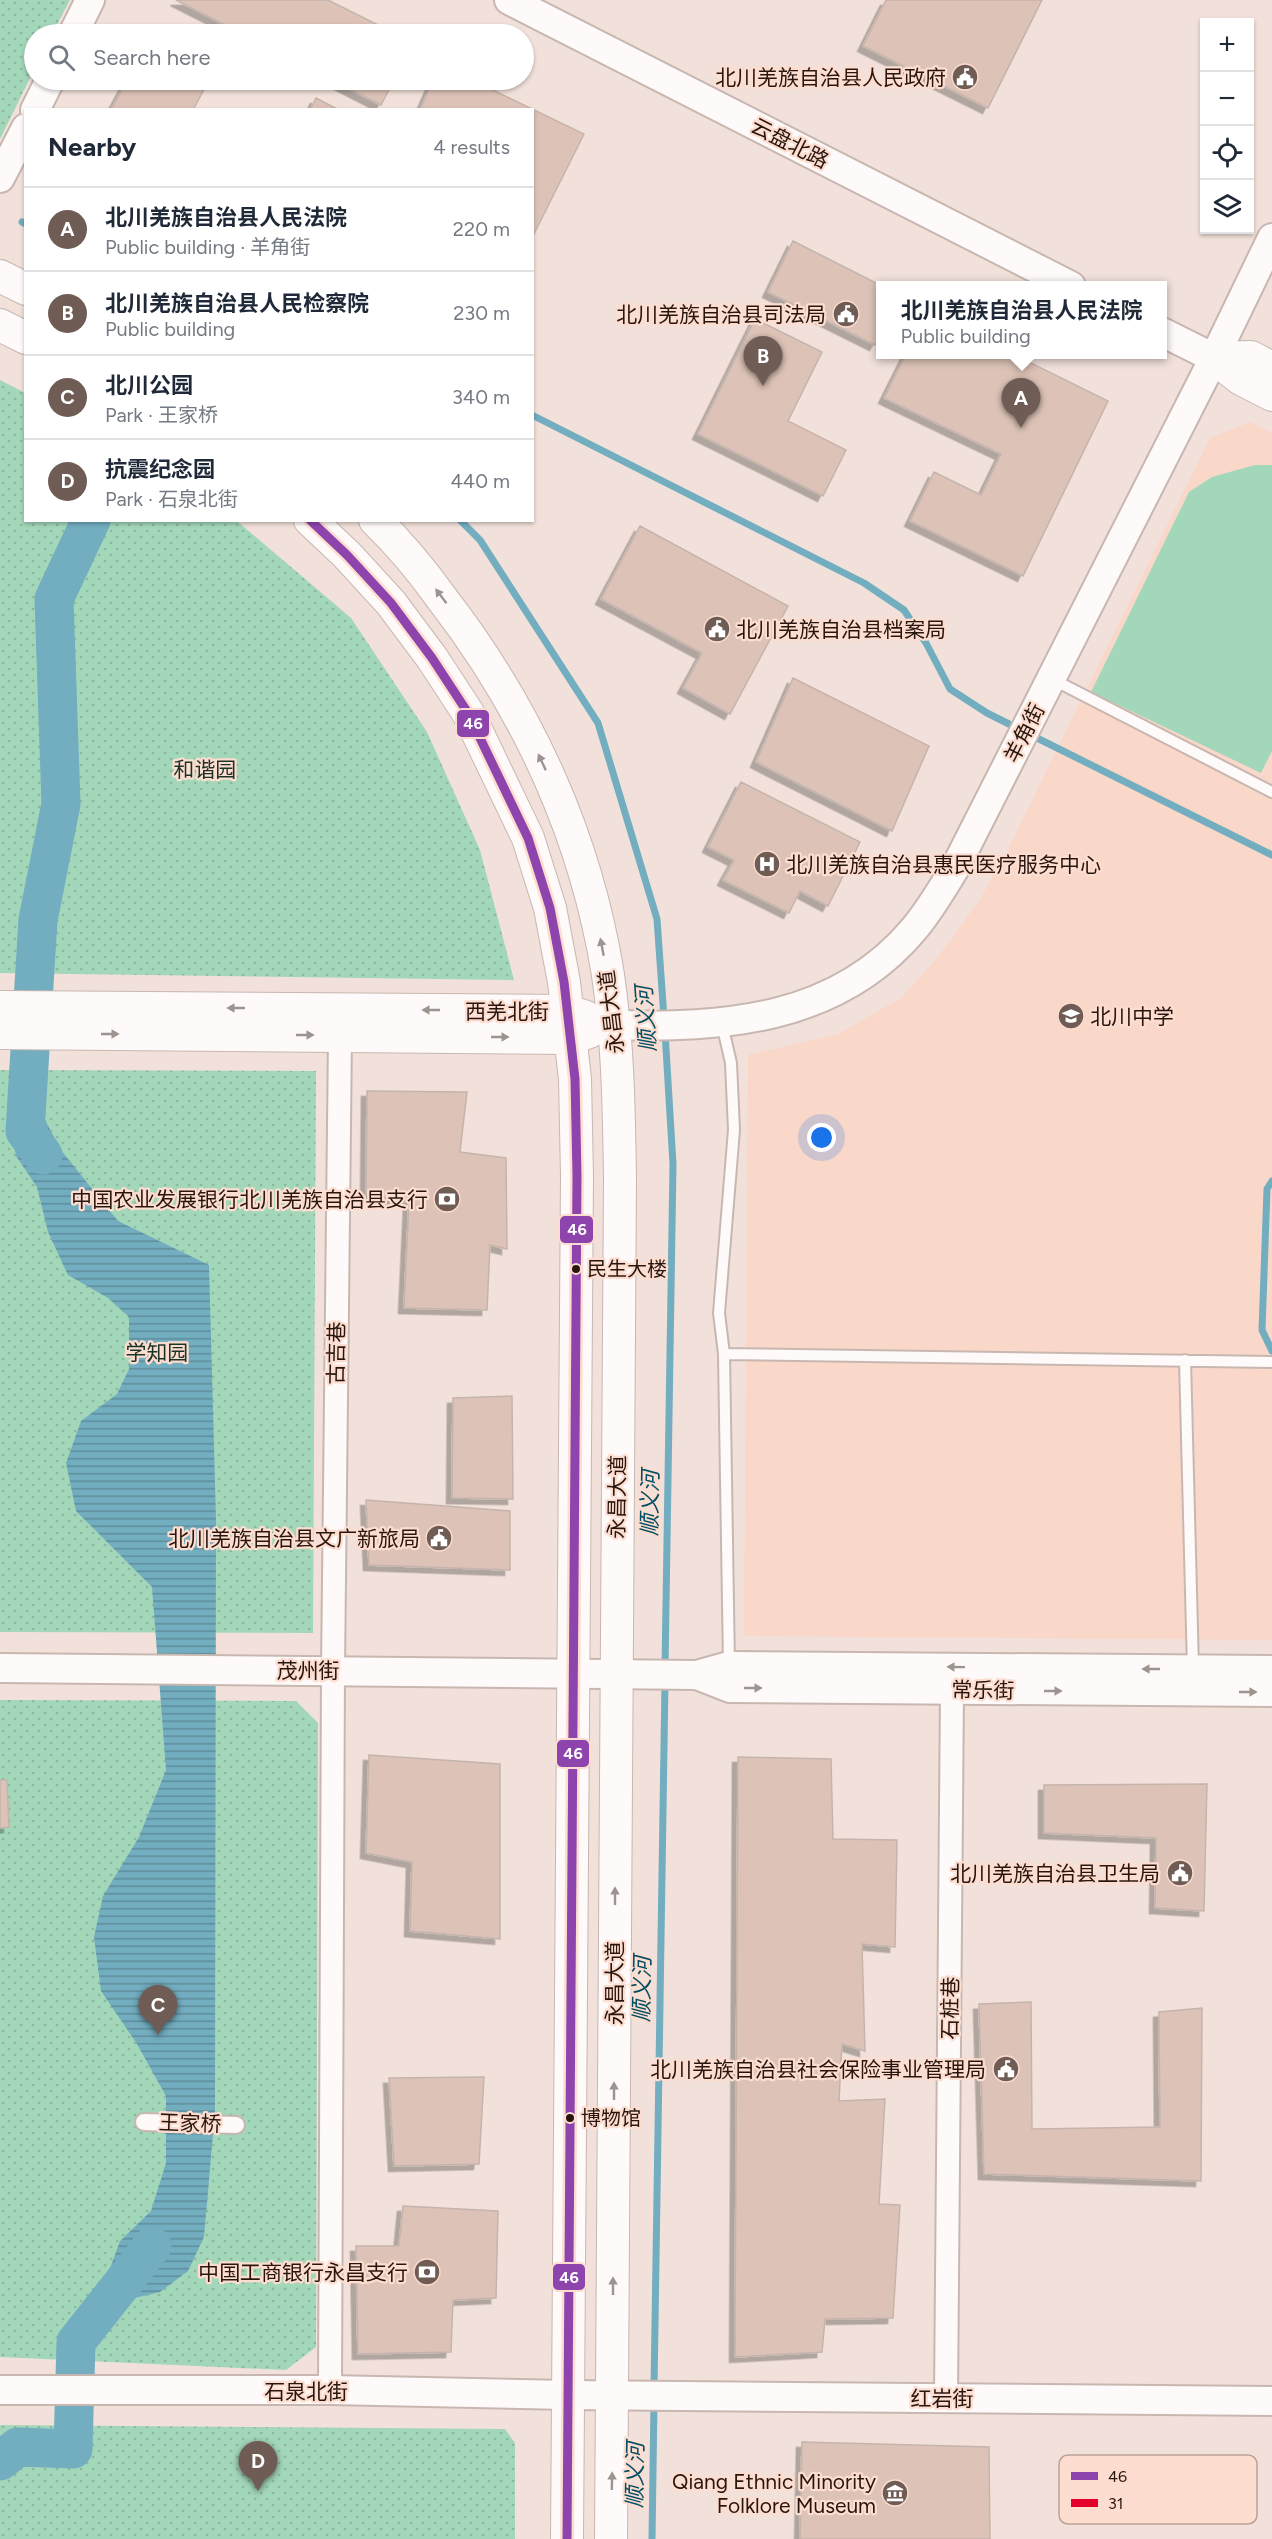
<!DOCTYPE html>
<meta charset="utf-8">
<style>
:root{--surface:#fff;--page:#f6f6f7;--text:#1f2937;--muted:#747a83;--line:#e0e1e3;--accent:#6f5d55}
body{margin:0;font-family:Figtree,"Noto Sans SC",sans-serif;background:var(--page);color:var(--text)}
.controls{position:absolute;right:18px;top:18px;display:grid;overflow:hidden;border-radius:0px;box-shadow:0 2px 4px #0004}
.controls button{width:54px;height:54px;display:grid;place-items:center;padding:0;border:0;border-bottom:2px solid var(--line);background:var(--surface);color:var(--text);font:30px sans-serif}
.you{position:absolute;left:822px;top:1138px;width:21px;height:21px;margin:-15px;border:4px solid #fff;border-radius:50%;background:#1a73e8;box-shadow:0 0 0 9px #1a73e833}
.badge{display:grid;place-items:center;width:39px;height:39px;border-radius:50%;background:var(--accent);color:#fff;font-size:20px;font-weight:700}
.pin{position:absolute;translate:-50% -50px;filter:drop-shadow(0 2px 3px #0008)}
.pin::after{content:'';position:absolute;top:32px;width:21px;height:18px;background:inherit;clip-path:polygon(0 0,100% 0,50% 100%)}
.popup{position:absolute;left:876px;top:281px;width:291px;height:78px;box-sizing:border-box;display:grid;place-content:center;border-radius:0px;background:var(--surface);filter:drop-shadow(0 2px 4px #0005);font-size:20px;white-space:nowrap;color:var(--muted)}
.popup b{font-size:22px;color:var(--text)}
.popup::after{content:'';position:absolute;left:50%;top:100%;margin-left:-12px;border:12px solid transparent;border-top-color:var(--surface)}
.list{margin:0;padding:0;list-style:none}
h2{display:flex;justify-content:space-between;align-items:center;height:78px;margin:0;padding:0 24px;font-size:26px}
h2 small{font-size:20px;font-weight:400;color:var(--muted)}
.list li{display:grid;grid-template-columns:39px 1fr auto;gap:18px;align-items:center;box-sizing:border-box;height:84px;padding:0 24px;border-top:2px solid var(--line)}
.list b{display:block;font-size:22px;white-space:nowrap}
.list p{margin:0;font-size:20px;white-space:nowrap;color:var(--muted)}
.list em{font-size:20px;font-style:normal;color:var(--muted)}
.icon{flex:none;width:33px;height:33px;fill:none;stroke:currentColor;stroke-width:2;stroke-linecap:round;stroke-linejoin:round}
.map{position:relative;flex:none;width:1272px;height:2539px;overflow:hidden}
.search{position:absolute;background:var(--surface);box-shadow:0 2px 4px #0004;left:24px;top:24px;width:510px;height:66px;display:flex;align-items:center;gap:15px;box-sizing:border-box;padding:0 21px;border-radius:33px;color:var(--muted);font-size:22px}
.panel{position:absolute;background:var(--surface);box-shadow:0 2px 4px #0004;left:24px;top:108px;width:510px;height:414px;border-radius:0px}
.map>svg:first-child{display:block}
</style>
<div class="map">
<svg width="1272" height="2539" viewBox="0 0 1272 2539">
<defs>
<pattern id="grass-dots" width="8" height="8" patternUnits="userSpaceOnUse" patternTransform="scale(1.5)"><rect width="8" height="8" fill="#a3d7ba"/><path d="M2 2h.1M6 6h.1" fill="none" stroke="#8cb89f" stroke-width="1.8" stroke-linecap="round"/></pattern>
<pattern id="water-rules" width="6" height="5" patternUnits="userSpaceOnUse" patternTransform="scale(1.5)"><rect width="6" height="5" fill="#73adc0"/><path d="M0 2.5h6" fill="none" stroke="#5e8c9a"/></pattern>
<filter id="shadow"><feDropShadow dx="-5.5" dy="5.5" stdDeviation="0" flood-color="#0004"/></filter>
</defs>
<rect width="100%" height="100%" fill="#f2e1da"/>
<path fill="#f9d7c9" d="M1250,422L1272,433V1640L744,1636L748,1055L838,1034L901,998L937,958L979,901L1006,853L1210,438Z"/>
<path fill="url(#grass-dots)" d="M0,0H70L52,34H34V70L0,139Z
M0,380L25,393L26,520L237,521L351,618L427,732L480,850L514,980L0,973Z
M0,1070L316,1071L313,1633L0,1632Z
M0,1700L296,1701L318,1723L316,2347L286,2370L0,2357Z
M0,2425L505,2429L515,2443V2539H0Z"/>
<path fill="#a3d7ba" d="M1255,465H1272V751L1261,773L1091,692L1189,492L1212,477Z"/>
<path fill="url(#water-rules)" d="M38,1106L60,1149L118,1221L209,1265L216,1519L215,2111L204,2237L188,2271L160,2292L130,2299L108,2274L120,2241L151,2211L166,2163V2096L137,2044L101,1991L94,1937L103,1896L139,1837L166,1770L152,1587L76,1511L66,1463L81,1421L117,1394L129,1369V1317L108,1298L68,1275L48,1232L37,1187L16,1156L10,1112Z"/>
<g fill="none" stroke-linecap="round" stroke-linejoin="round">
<path stroke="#73adc0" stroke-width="7" d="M22,222L26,224
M532,415L864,583L904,610L926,643L950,689L987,713L1019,729
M460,520L480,540L598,723L657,919L664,1018
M1029,734L1272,855
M665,1032L673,1164L665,1668
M1272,1181L1267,1189L1262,1330L1272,1351
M654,2388L665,1682
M652,2539L654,2402"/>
<path stroke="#73adc0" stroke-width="39" d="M43,1155L25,1131L38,920L61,804L54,599L91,520
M0,2461L18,2447L73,2449L76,2342L152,2246"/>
</g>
<path fill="#ddc3b7" stroke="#c5b4ad" stroke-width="1.5" filter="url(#shadow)" d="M176,0H328L396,34H243Z
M886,0H1042L988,108L863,46Z
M155,25L173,34H150Z
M127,80H209L193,110H111Z
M332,80H394L381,105Z
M433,80H472L584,134L532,238V110H420Z
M316,98L339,110H310Z
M793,241L882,286H880V336L875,345L768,292Z
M755,319L822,352L788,421L846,450L823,496L698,434Z
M906,354H1013L1108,401L1023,576L910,521L934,472L981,495L1001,454L884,398Z
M640,526L788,606L730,714L683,688L702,653L601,599Z
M793,678L929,746L892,831L756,762Z
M741,782L860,842L828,906L800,891L789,913L723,880L734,860L708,847Z
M367,1091L467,1092L460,1152L506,1158L507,1249L490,1245L487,1310L404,1308L409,1202L366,1195Z
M512,1396L513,1499L452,1498L453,1398Z
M366,1500L510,1511V1570L369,1565Z
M369,1755L500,1764V1939L410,1931L412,1862L366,1853Z
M738,1757L831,1759L833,1839L897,1840L895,1947L862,1944L865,2051L842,2044L839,2101L885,2099L879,2204L900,2205L893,2318L825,2319L822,2352L735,2357Z
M0,1780H7L9,1827L0,1828Z
M1207,1784L1204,1911L1155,1908L1156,1838L1044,1833V1785Z
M1031,2002L1032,2129L1160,2127L1159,2012L1202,2008L1201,2181L984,2174L979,2004Z
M484,2077L479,2164L394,2166L389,2078Z
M403,2206L498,2211L496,2298L453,2300L451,2352L358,2354L356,2246H399Z
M802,2442L989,2447L990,2539H800Z"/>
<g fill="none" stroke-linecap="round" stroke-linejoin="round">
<defs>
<path id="service" d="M1052,679L1272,792
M722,1024L731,1063L734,1130L719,1313L724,1354L729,1666
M724,1354L1272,1362
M1185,1360L1193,1669"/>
<path id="pedestrian" d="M144,2122L236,2125"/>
<path id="minor" d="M330,2390L333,1670L340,1036
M946,2398L952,1690"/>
<path id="tertiary" d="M509,0L1071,286
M73,34L90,0
M35,110L50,80
M0,178L26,128
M1162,332L1214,358
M613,1025C724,1028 837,1021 914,929C930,910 942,889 955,868L1214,358L1272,238
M0,1668L697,1675L729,1666L1272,1670
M697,1675L730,1688L1272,1692
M0,2390H330L569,2395L1272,2401"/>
<path id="secondary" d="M0,276L26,289
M0,325L26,338
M1214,358L1241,379L1272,395
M1214,358L1251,357L1272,368
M310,520L347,555L391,603L432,658L468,713L528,838L550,908L564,982L575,1079L577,1176L567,2539
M375,520C400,544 423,572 443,600C528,710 586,837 608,975C618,1043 619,1111 620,1179L611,2539
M0,1007L568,1011L586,1017
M0,1033L571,1038L589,1032"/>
</defs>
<use href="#service" stroke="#c8b7b0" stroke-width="14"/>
<use href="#pedestrian" stroke="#c8b7b0" stroke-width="20"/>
<use href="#minor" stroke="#c8b7b0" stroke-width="26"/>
<use href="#tertiary" stroke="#c8b7b0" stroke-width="32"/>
<use href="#secondary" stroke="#c8b7b0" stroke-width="34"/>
<use href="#service" stroke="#fdfaf9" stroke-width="10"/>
<use href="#pedestrian" stroke="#fdfaf9" stroke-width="16"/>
<use href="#minor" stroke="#fdfaf9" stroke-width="22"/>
<use href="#tertiary" stroke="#fdfaf9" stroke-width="28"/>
<use href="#secondary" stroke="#fdfaf9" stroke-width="32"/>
<defs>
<path id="bus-1" d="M310,520L347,555L391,603L432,658L468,713L528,838L550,908L564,982L575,1079L577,1176L567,2539"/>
</defs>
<use href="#bus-1" stroke="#fdddd0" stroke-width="14"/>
<use href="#bus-1" stroke="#8e44ad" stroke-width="9"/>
</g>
<defs><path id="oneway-solid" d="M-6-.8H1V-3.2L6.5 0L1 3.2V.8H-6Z" transform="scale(1.5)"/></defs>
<g fill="#9d938f">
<use href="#oneway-solid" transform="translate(441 596) rotate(-127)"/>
<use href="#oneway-solid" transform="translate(542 762) rotate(-115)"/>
<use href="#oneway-solid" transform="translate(602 947) rotate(-101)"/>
<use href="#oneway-solid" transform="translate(236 1008) rotate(-180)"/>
<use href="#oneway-solid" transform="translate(431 1010) rotate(-180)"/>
<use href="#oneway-solid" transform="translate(110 1034)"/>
<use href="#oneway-solid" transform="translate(305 1035)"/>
<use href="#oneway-solid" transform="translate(500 1037)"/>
<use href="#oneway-solid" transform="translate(956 1667) rotate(-179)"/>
<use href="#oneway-solid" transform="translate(1151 1669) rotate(-180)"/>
<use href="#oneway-solid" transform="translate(753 1688)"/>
<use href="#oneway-solid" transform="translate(1053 1691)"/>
<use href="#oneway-solid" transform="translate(1248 1692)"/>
<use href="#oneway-solid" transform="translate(615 1896) rotate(-90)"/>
<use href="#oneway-solid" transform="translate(614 2091) rotate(-90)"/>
<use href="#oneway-solid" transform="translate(613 2286) rotate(-90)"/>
<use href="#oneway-solid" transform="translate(612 2481) rotate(-89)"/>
</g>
<defs>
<symbol id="civic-disc" viewBox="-11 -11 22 22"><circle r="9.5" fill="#6f5d55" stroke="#fdddd0"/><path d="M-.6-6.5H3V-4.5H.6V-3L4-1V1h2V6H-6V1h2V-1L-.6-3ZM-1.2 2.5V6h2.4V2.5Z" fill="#fff"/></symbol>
<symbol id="hospital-disc" viewBox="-11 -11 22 22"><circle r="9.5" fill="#6f5d55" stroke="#fdddd0"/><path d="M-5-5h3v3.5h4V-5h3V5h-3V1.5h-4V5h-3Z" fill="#fff"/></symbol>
<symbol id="school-disc" viewBox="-11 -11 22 22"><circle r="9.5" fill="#6f5d55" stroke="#fdddd0"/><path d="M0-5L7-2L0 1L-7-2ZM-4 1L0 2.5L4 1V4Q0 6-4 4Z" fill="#fff"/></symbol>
<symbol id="bank-disc" viewBox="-11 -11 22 22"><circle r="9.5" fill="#6f5d55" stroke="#fdddd0"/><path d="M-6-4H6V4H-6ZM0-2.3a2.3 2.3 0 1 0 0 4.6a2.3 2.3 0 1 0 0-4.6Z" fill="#fff"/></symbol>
<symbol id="museum-disc" viewBox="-11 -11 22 22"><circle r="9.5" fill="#6f5d55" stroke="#fdddd0"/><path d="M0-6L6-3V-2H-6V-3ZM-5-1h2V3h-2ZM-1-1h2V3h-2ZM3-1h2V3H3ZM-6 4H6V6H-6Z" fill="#fff"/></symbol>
</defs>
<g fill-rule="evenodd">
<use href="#civic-disc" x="950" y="62" width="30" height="30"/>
<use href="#civic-disc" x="831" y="299" width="30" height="30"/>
<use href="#civic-disc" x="702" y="614" width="30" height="30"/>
<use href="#hospital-disc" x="752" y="849" width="30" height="30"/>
<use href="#school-disc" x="1056" y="1001" width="30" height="30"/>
<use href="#bank-disc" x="432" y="1184" width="30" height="30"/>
<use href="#civic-disc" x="424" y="1523" width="30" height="30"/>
<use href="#civic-disc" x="1165" y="1858" width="30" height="30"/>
<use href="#civic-disc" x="991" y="2054" width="30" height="30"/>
<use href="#bank-disc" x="412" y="2257" width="30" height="30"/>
<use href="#museum-disc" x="880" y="2478" width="30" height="30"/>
</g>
<g fill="#28160e" stroke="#fdddd0" stroke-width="2">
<circle cx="576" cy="1269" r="5"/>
<circle cx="570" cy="2118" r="5"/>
</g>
<g text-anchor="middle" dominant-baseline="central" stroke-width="4.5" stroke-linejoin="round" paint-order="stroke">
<g font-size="20" fill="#28160e" stroke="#fdddd0" text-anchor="start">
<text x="587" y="1269">民生大楼</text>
<text x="581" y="2118">博物馆</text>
</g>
<g font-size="21" fill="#28160e" stroke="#fdddd0" text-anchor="end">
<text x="946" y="77">北川羌族自治县人民政府</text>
<text x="826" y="314">北川羌族自治县司法局</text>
<text x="736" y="629" text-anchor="start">北川羌族自治县档案局</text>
<text x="786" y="864" text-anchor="start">北川羌族自治县惠民医疗服务中心</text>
<text x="1090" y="1016" text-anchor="start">北川中学</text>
<text x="428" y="1199">中国农业发展银行北川羌族自治县支行</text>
<text x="420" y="1538">北川羌族自治县文广新旅局</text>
<text x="1160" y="1873">北川羌族自治县卫生局</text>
<text x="986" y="2069">北川羌族自治县社会保险事业管理局</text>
<text x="408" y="2272">中国工商银行永昌支行</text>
<text x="876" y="2481">Qiang Ethnic Minority<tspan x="876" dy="24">Folklore Museum</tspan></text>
</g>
<g font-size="21" fill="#28160e" stroke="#fdddd0">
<text transform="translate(790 143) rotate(27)">云盘北路</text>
<text transform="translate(1024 733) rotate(-63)">羊角街</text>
<text x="507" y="1011">西羌北街</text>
<text transform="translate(611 1012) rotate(-97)">永昌大道</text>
<text transform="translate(336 1353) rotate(-89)">古吉巷</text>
<text transform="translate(617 1497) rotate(-89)">永昌大道</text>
<text x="308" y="1670">茂州街</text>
<text transform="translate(983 1690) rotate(1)">常乐街</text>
<text transform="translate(614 1983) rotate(-90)">永昌大道</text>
<text transform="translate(950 2008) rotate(-89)">石桩巷</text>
<text transform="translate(190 2123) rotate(2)">王家桥</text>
<text x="306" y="2391">石泉北街</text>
<text x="942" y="2398">红岩街</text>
</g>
<g font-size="21" fill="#1a3327" stroke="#fdddd0">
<text x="205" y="769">和谐园</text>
<text x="157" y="1352">学知园</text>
</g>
<g font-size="22" font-style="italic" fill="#004f65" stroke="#fdddd0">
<text transform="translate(646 1019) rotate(-94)">顺义河</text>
<text transform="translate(650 1503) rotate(-89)">顺义河</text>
<text transform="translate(642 1989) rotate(-89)">顺义河</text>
<text transform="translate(635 2475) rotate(-89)">顺义河</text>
</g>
</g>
<rect x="1059" y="2455" width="198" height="69" rx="9" fill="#fdddd0" stroke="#bda196" stroke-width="1.5"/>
<rect x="1071" y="2472" width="27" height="8" fill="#8e44ad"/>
<rect x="1071" y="2499" width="27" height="8" fill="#e4002b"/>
<g font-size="16" fill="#28160e">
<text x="1108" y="2482">46</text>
<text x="1108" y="2509">31</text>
</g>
<g stroke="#fdddd0" stroke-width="2">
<rect x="456" y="709" width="34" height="29" rx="6" fill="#8e44ad"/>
<rect x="559" y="1215" width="35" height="29" rx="6" fill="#8e44ad"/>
<rect x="556" y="1739" width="34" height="29" rx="6" fill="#8e44ad"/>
<rect x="552" y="2263" width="34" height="28" rx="6" fill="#8e44ad"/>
</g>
<g font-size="16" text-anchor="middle" font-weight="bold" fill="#fff">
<text x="473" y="729">46</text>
<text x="577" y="1235">46</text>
<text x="573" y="1759">46</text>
<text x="569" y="2283">46</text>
</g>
</svg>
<div class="controls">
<button>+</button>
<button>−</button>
<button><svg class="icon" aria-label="locate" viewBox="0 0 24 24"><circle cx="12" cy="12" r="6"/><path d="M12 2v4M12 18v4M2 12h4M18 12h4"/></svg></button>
<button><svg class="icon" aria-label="layers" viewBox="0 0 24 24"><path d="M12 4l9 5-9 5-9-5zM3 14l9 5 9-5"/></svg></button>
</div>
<div class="you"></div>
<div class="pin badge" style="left:1021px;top:428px">A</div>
<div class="popup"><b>北川羌族自治县人民法院</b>Public building</div>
<div class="pin badge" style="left:763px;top:386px">B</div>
<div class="pin badge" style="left:158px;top:2035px">C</div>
<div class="pin badge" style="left:258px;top:2491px">D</div>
<div class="search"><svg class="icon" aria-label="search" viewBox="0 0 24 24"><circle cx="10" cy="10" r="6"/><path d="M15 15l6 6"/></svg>Search here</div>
<section class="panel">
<h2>Nearby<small>4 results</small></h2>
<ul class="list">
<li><span class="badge">A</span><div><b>北川羌族自治县人民法院</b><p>Public building · 羊角街</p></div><em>220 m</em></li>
<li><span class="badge">B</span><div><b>北川羌族自治县人民检察院</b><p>Public building</p></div><em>230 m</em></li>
<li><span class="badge">C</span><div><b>北川公园</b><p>Park · 王家桥</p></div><em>340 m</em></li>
<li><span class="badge">D</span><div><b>抗震纪念园</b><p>Park · 石泉北街</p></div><em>440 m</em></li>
</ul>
</section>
</div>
